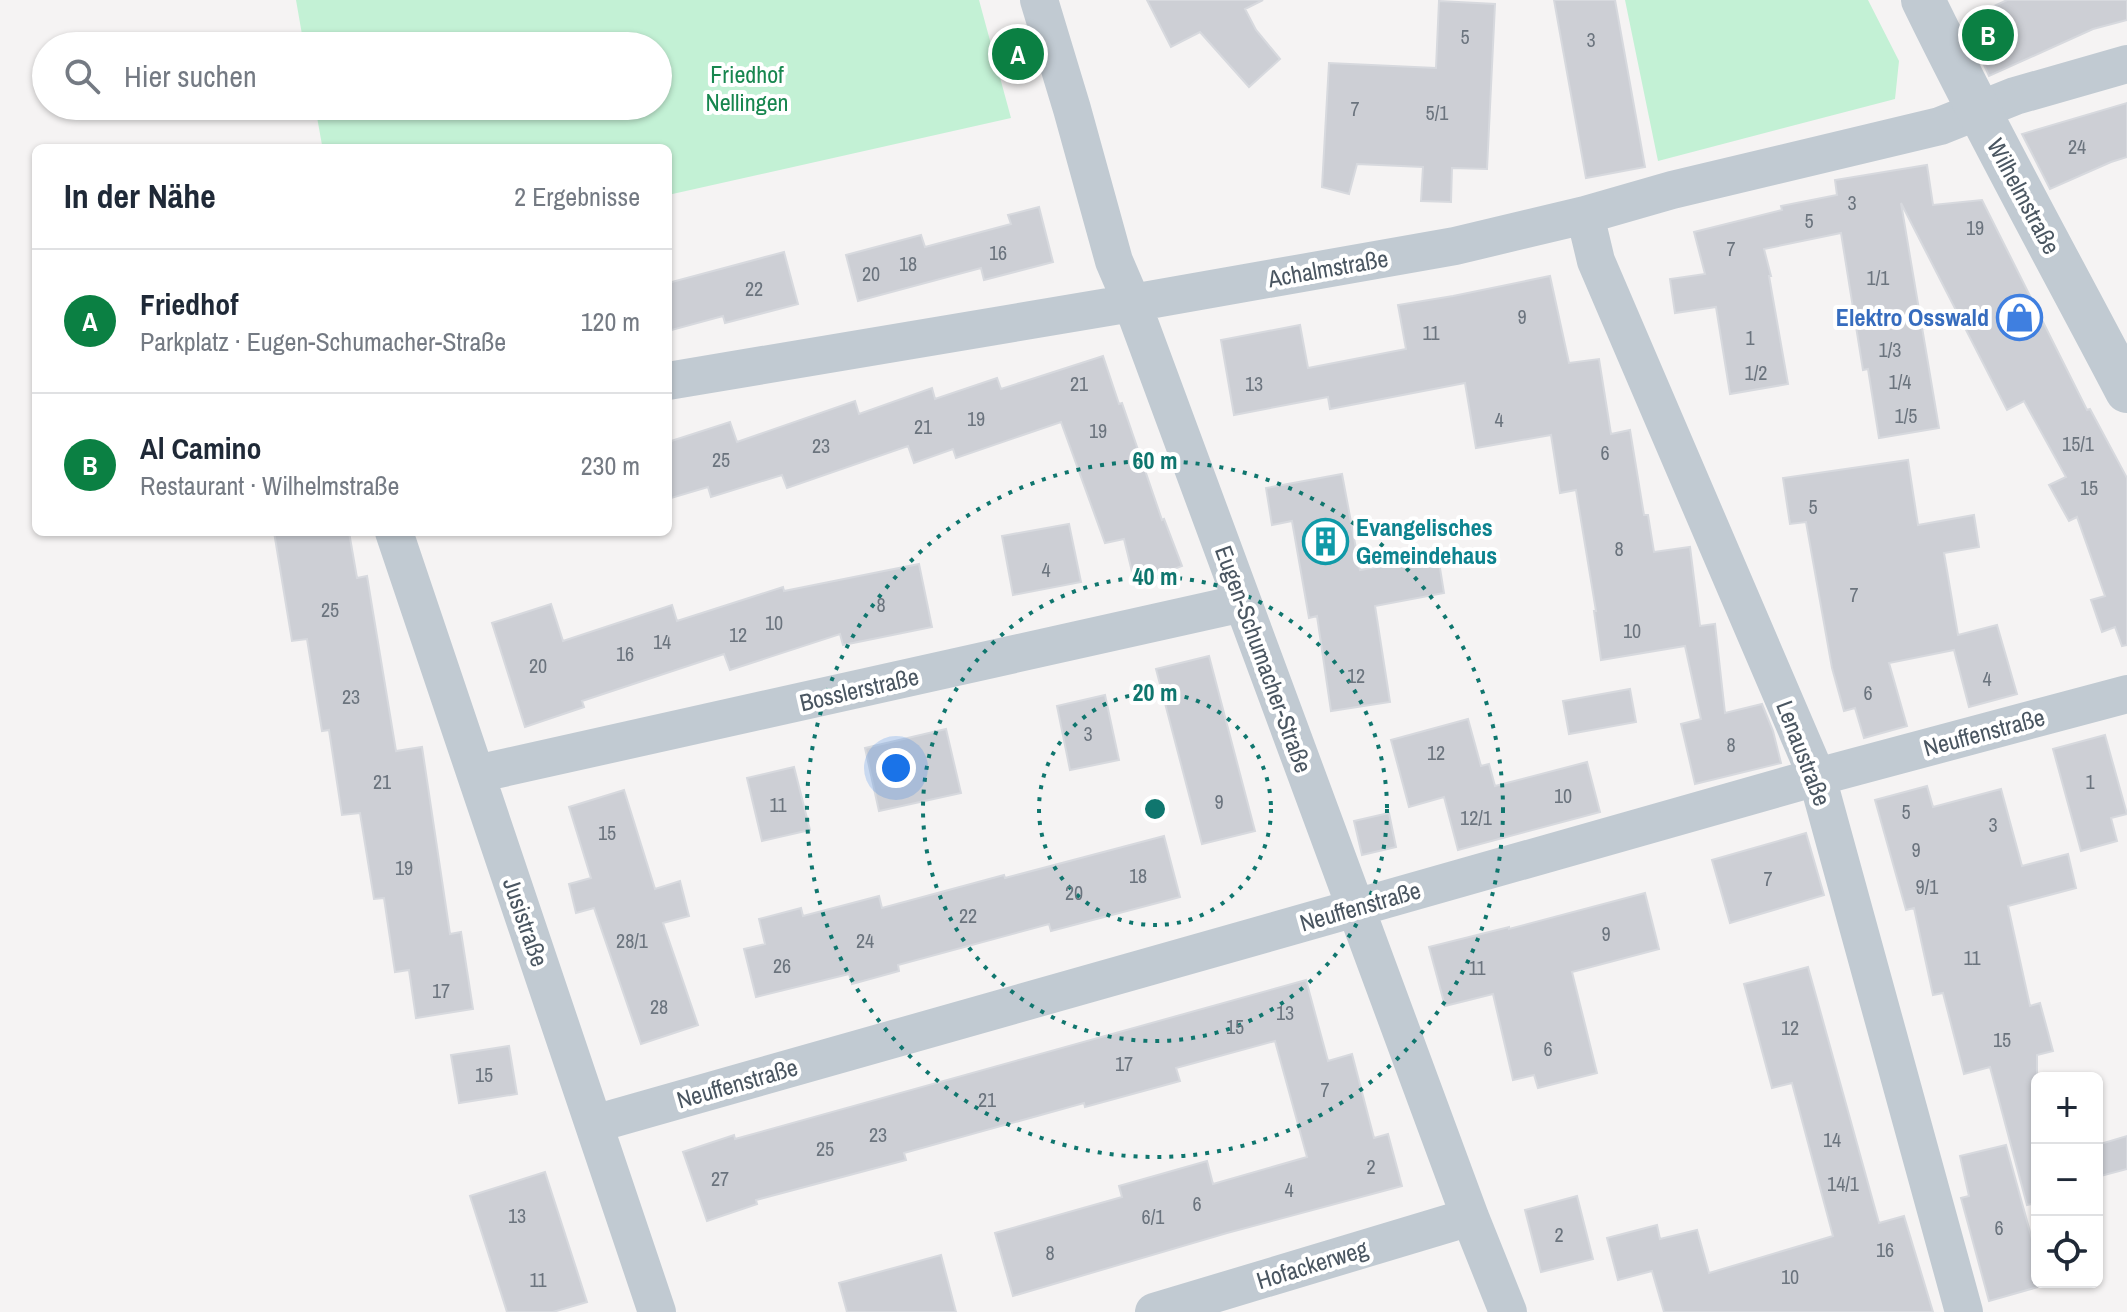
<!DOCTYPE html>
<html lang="de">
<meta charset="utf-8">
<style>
:root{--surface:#fff;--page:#f2f2f3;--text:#1f2937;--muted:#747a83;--line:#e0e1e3;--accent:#0b8043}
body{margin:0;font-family:"Archivo Narrow",sans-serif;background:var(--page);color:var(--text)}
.controls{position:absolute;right:24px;bottom:24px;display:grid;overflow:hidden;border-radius:12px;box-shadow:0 2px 6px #0004}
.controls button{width:72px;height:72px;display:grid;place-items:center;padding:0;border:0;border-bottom:2px solid var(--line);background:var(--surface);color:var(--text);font:40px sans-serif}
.you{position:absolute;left:896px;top:768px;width:28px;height:28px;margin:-20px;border:6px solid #fff;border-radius:50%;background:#1a73e8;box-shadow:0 0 0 12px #1a73e833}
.badge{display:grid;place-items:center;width:52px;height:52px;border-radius:50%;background:var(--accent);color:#fff;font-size:26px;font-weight:700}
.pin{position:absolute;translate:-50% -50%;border:4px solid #fff;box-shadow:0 2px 8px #0006}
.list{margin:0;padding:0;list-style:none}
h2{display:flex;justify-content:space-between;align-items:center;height:104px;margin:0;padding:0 32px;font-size:34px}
h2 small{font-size:26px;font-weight:400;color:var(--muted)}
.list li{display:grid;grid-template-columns:52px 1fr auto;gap:24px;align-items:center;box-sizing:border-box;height:144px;padding:0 32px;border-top:2px solid var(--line)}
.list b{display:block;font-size:30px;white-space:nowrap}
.list p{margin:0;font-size:26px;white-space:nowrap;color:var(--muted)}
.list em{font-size:26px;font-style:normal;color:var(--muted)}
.icon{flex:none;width:44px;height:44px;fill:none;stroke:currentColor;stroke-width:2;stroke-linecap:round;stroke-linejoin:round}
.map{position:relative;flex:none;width:2127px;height:1312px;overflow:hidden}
.search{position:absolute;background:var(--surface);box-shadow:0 2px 6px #0004;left:32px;top:32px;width:640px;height:88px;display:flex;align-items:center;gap:20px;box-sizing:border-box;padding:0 28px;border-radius:44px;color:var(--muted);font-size:30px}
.panel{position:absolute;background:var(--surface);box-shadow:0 2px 6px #0004;left:32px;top:144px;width:640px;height:392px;border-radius:12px}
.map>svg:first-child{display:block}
</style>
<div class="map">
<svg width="2127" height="1312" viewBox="0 0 2127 1312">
<rect width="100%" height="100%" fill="#f5f3f3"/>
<path fill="#c3f1d5" d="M296,0H979L1011,118L668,195V148H318L322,145L315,106H658V46H304Z
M1625,0H1868L1899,61L1895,99L1658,161Z"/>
<path fill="#cdcfd5" stroke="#d7d9de" stroke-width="2" d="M1147,0H1263L1245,9L1256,30L1280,59L1249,87L1200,32L1171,47Z
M1554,0H1615L1645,167L1586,178Z
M2007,0H2127V20L2093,29L1989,76L1964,20Z
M1439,1L1495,4L1487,169L1452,168L1451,202L1421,201L1423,167L1357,164L1349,194L1322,187L1329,63L1436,68Z
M2127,103V157L2111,162L2050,189L2022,134Z
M1927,165L1933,205L1982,200L2087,410L2090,409L2127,478V645L2122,646L2115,627L2102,632L2091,600L2105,596L2077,517L2069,521L2049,485L2066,477L2024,401L2007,410L1901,203L1939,428L1879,438L1868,369L1863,370L1841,233L1764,249L1771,276H1769L1788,384L1730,394L1716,307L1675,313L1670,279L1705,274L1694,232L1782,210L1781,206L1837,195L1835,180Z
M1039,207L1053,262L984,280L981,268L858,301L846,255L921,235L925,247L1011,224L1008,215Z
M784,252L798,304L725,323L723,316L668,331V283Z
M1550,276L1569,363L1599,359L1611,434L1630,430L1644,515H1648L1654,552L1690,547L1700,626L1715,624L1725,713L1762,704L1773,731L1781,763L1695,784L1681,724L1701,719L1685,646L1601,660L1594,611H1596L1576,490L1560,493L1551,435L1476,448L1465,383L1330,409L1328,397L1234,415L1221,340L1300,325L1308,368L1406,349L1398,305L1453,296Z
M1103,356L1119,404L1122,403L1162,520L1164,519L1182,566L1135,584L1124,539L1105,543L1061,422L956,458L953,449L914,463L908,446L787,488L782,475L711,497L708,487L668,499V442L730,422L737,442L855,401L859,414L932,388L935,399L997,378L1001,389Z
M1908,460L1918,525L1974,515L1979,547L1944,553L1958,635L1997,625L2017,694L1969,707L1954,650L1889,663L1907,726L1864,738L1855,708L1844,711L1832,668L1806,522L1790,524L1783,478Z
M1342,474L1360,570L1438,556L1444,593L1375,606L1390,702L1331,711L1317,616L1309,618L1292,521L1272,525L1266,488Z
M1069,524L1081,582L1013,595L1002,536Z
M274,532H349L357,578L367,576L396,751L422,747L450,934L461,932L473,1009L416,1018L409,970L395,972L384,898L374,899L360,813L342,815L329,730L322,731L307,639L292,641Z
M919,564L932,627L843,645L840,634L730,670L724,654L582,701L584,707L525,727L492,623L551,604L563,641L672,605L677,621L783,587L784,591Z
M1209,656L1255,831L1202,844L1156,669Z
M1630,689L1636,722L1569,734L1563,701Z
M1105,695L1119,760L1070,770L1057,706Z
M1468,719L1481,766L1489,764L1495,786L1587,762L1600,812L1458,850L1444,797L1409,807L1391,740Z
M946,729L961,793L879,811L865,748Z
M2105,735L2127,814L2111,818L2117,841L2081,851L2053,749Z
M794,767L810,830L762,841L747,778Z
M1927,786L1933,807L2001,789L2022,866L2068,854L2076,888L2008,906L2030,1006L2040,1003L2053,1051L2037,1055V1203L2027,1205L1990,1067L1964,1074L1943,993L1933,995L1914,908L1906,910L1875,800Z
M624,790L655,889L680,881L689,916L663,923L698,1025L641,1044L594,908L576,913L569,884L591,878L569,807Z
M1389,813L1396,847L1362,855L1354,821Z
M1806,833L1824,895L1730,923L1712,860Z
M1164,836L1180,897L1051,931L1049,924L898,965L899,971L852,984L849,974L756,997L744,949L765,944L759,919L801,908L803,916L879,896L882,908L1004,875L1005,878Z
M1645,893L1659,949L1572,972L1597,1073L1538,1088L1534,1075L1513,1080L1493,994L1445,1006L1429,947L1509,927V929Z
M1808,967L1879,1223L1904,1216L1933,1312H1664L1652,1271L1618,1280L1607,1238L1657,1225L1660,1239L1697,1230L1709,1273L1833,1236L1792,1083L1772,1088L1744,984Z
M1306,980L1328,1061L1352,1054L1374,1138L1388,1134L1402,1186L1227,1233L1013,1296L995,1233L1122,1197L1119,1186L1207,1161L1213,1184L1307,1157L1275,1041L1176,1068L1180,1081L1085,1107L1084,1103L904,1153L906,1160L756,1200L757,1204L707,1221L683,1152L734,1135L735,1139Z
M509,1046L517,1094L459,1103L451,1055Z
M2127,1136V1169L2097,1177V1145Z
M2006,1145L2037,1257V1282H2044L2045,1285L1989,1301L1961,1198L1969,1196L1960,1156Z
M545,1172L587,1302L553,1312H507L470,1196Z
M1577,1196L1593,1259L1541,1272L1525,1210Z
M941,1255L956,1312H847L839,1283Z"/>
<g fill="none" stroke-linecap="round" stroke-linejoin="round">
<path stroke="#c1cad2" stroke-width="38" d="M1039,0L1072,109L1114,261L1132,303L1470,1217L1508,1312
M1585,215L1596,261L1817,777L1964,1312
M668,381L1132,303L1455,246L1585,215L1672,190L1940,126L2015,96L2127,64
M394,532L657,1312
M476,774L1243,603
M594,1124L1817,777L2127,694
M1154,1312L1470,1217"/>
<path stroke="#c1cad2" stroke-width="44" d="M1923,0C1987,132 2059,261 2127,391"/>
</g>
<g fill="none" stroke="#0f766e" stroke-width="4" stroke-dasharray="4 8">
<circle cx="1155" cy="809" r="116"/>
<circle cx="1155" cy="809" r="232"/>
<circle cx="1155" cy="809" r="348"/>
</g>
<defs>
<symbol id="shop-ring" viewBox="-11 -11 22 22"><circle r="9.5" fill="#fff" stroke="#3f7fe0" stroke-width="1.5"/><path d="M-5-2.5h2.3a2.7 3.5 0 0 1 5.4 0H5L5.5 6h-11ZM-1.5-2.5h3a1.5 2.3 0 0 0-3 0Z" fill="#3f7fe0"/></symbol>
<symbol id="building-ring" viewBox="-11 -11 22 22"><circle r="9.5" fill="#fff" stroke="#0f9aa8" stroke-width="1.5"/><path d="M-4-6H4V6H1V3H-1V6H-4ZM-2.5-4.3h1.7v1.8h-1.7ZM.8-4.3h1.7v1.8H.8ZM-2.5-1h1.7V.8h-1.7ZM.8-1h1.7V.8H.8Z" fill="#0f9aa8"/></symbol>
</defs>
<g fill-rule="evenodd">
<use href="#shop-ring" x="1994" y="292" width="51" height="51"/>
<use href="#building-ring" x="1300" y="516" width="51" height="51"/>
</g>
<g text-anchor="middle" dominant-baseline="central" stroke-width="8" stroke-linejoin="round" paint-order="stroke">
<g font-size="20" fill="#6b747e">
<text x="1465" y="36">5</text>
<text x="1591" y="39">3</text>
<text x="1355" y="108">7</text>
<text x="1437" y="112">5/1</text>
<text x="2077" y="146">24</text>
<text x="1852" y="202">3</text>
<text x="1809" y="220">5</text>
<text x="1975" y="227">19</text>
<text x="1731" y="248">7</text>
<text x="998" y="252">16</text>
<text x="908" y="263">18</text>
<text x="871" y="273">20</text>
<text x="1878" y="277">1/1</text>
<text x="754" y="288">22</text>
<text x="1522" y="316">9</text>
<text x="1431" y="332">11</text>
<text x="1750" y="337">1</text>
<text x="1890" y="349">1/3</text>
<text x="1756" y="372">1/2</text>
<text x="1900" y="381">1/4</text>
<text x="1079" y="383">21</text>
<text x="1254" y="383">13</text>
<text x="1906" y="415">1/5</text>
<text x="976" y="418">19</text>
<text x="1499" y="419">4</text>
<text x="923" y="426">21</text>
<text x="1098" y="430">19</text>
<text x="2078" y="443">15/1</text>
<text x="821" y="445">23</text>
<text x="1605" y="452">6</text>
<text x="721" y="459">25</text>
<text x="2089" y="487">15</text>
<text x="1813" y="506">5</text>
<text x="1619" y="548">8</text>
<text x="1046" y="569">4</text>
<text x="1854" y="594">7</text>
<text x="881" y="604">8</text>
<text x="330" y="609">25</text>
<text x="774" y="622">10</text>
<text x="1632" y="630">10</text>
<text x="738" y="634">12</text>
<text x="662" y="641">14</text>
<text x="625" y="653">16</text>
<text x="538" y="665">20</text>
<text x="1356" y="675">12</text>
<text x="1987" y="678">4</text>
<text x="1868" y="692">6</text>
<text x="351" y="696">23</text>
<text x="1088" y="733">3</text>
<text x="1731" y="744">8</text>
<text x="1436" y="752">12</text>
<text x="382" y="781">21</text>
<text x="2090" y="781">1</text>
<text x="1563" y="795">10</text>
<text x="1219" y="801">9</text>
<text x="778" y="804">11</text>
<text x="1906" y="811">5</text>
<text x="1476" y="817">12/1</text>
<text x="1993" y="824">3</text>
<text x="607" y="832">15</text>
<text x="1916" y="849">9</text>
<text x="404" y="867">19</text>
<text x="1138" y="875">18</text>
<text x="1768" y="878">7</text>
<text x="1927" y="886">9/1</text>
<text x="1074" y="892">20</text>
<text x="968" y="915">22</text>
<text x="1606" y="933">9</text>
<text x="632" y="940">28/1</text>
<text x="865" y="940">24</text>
<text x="1972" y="957">11</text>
<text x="782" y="965">26</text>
<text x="1477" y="967">11</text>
<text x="441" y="990">17</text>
<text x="659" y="1006">28</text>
<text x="1285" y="1012">13</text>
<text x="1235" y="1026">15</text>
<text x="1790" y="1027">12</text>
<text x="2002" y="1039">15</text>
<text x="1548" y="1048">6</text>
<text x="1124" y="1063">17</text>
<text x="484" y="1074">15</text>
<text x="1325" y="1089">7</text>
<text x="987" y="1099">21</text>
<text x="878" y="1134">23</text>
<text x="1832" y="1139">14</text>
<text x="825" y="1148">25</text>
<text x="1371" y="1166">2</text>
<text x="720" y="1178">27</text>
<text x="1843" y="1183">14/1</text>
<text x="1289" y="1189">4</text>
<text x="1197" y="1203">6</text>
<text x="517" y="1215">13</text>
<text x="1153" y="1216">6/1</text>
<text x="1999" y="1227">6</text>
<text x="1559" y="1234">2</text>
<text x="1885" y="1249">16</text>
<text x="1050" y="1252">8</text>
<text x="1790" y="1276">10</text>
<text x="538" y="1279">11</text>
</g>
<g font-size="24" fill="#17864f" stroke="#fff">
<text x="747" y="74">Friedhof<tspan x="747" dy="28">Nellingen</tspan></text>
</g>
<g font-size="24" fill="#4a5661" stroke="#fff">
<text transform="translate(2024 196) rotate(62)">Wilhelmstraße</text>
<text transform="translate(1328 268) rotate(-10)">Achalmstraße</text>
<text transform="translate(1264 659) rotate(70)">Eugen-Schumacher-Straße</text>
<text transform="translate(859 689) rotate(-13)">Bosslerstraße</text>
<text transform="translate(1984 732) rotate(-15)">Neuffenstraße</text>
<text transform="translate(1804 753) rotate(69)">Lenaustraße</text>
<text transform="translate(1360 906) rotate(-16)">Neuffenstraße</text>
<text transform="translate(526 922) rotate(71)">Jusistraße</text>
<text transform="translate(737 1083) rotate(-16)">Neuffenstraße</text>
<text transform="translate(1312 1264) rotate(-17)">Hofackerweg</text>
</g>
<g font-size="24" font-weight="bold" fill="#366cbe" stroke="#fff" text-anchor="end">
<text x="1989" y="317">Elektro Osswald</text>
</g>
<g font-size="24" font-weight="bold" fill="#0d838f" stroke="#fff" text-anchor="start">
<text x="1356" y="527">Evangelisches<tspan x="1356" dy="28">Gemeindehaus</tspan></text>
</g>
</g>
<circle cx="1155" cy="809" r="12" fill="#0f766e" stroke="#fff" stroke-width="4"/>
<g font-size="24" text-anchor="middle" font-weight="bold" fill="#0f766e" stroke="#fff" stroke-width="8" stroke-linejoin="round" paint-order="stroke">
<text x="1155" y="469">60 m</text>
<text x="1155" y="585">40 m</text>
<text x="1155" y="701">20 m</text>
</g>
</svg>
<div class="controls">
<button>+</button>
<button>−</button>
<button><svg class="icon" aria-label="locate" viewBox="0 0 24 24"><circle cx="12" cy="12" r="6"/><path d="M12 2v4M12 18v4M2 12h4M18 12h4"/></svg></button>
</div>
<div class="you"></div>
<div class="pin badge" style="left:1018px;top:54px">A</div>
<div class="pin badge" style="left:1988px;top:35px">B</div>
<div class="search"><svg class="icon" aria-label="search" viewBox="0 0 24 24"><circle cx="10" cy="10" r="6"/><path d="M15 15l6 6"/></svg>Hier suchen</div>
<section class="panel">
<h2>In der Nähe<small>2 Ergebnisse</small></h2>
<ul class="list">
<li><span class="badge">A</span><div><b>Friedhof</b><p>Parkplatz · Eugen-Schumacher-Straße</p></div><em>120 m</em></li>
<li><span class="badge">B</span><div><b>Al Camino</b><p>Restaurant · Wilhelmstraße</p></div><em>230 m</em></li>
</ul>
</section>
</div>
